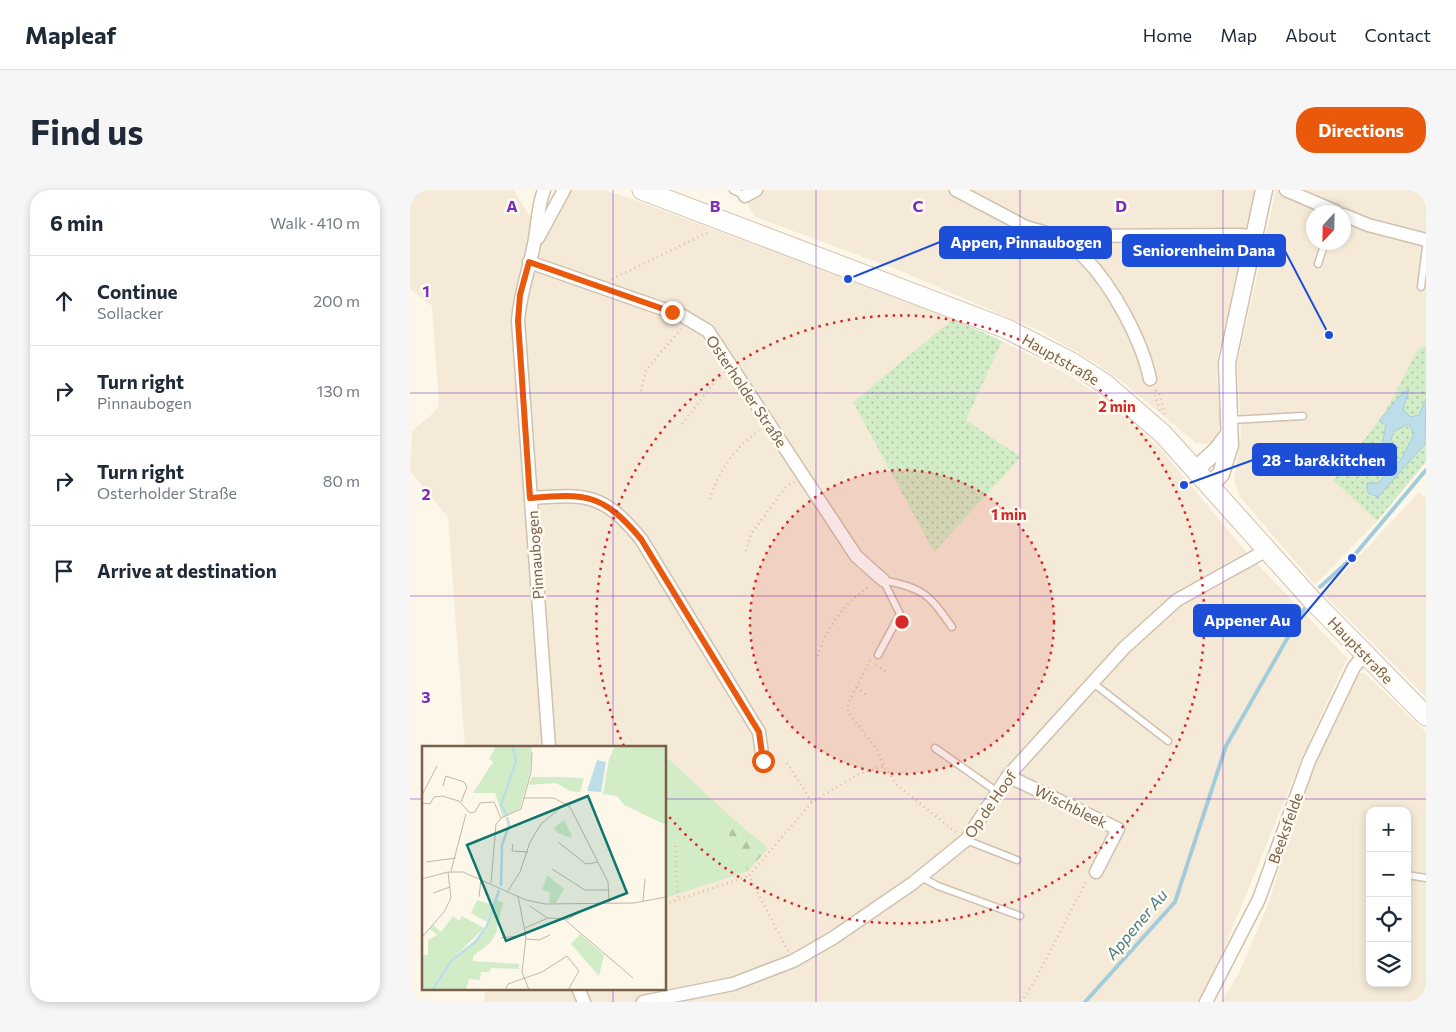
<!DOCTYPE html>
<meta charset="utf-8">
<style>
:root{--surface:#fff;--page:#f6f6f7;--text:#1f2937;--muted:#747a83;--line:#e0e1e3;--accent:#ea580c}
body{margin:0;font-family:Commissioner,sans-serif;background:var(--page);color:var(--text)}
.controls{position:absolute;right:15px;bottom:15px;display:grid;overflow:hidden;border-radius:10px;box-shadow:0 2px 8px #0003}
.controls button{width:45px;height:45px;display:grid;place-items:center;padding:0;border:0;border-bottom:1px solid var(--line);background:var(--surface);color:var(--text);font:25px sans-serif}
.compass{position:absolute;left:896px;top:15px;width:45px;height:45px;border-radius:50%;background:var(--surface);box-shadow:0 2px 8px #0003;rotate:202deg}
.stop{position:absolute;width:15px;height:15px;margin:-11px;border:4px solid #ea580c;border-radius:50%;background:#fff}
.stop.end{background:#ea580c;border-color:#fff;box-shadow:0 1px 5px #0008}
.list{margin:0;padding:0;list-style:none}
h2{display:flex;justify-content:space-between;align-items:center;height:65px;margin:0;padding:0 20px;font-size:21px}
h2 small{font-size:16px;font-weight:400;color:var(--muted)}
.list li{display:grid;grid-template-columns:32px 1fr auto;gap:15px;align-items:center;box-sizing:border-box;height:90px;padding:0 20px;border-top:1px solid var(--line)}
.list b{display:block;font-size:19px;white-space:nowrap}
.list p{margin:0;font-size:16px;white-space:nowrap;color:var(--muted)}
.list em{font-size:16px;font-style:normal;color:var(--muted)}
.icon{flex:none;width:28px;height:28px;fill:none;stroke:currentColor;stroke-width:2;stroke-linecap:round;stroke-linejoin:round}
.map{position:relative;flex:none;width:1016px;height:812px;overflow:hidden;border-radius:20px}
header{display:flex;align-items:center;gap:30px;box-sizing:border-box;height:70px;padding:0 25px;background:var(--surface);border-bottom:1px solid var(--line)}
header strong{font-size:24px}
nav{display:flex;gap:28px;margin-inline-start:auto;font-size:18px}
.intro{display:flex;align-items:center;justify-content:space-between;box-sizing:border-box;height:120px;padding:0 30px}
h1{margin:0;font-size:35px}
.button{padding:12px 22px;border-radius:20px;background:var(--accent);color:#fff;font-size:18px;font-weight:700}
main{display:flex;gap:30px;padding:0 30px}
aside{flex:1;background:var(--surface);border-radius:20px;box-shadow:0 2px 8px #0003}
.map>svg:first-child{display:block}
</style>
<header>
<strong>Mapleaf</strong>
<nav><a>Home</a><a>Map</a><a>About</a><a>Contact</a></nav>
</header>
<div class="intro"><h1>Find us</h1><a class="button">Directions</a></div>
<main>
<aside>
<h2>6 min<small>Walk · 410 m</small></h2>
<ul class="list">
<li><svg class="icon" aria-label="ahead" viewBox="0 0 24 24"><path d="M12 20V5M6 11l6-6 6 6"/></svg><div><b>Continue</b><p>Sollacker</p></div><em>200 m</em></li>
<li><svg class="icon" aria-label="right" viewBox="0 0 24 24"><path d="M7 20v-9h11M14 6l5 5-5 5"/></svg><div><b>Turn right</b><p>Pinnaubogen</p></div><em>130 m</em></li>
<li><svg class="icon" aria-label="right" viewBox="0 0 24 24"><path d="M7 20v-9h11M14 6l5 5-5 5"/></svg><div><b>Turn right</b><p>Osterholder Straße</p></div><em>80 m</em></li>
<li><svg class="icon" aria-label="arrive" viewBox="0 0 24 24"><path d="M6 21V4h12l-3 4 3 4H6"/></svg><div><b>Arrive at destination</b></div></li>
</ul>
</aside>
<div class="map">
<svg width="1016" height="812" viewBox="0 0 1016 812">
<defs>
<pattern id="grass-dots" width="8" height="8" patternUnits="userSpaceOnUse" patternTransform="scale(1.25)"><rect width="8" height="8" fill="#d2ecc7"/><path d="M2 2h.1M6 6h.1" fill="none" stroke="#afc3a4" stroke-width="1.8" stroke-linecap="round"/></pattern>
<pattern id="forest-firs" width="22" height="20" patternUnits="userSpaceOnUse" patternTransform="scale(1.25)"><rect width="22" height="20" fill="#d2ecc7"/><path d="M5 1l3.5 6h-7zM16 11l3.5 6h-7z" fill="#afc3a4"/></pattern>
</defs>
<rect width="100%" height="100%" fill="#fdf7ea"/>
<path fill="#f5ead8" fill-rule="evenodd" d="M0,0H104L118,24L144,35L162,0H194L222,9L543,129L443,212L611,267L556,230L592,151L651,181L685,202L749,257L837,363L937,468L892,568L792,812H75L74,798H255V557H55L38,327L0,281L2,241L22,224L29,215L22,116L0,99Z
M336,0H845L808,167L807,188L811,226L808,244L800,254L786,253L711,191L684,172L632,142L486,79L345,27L338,16Z
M866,0H1016V155L1008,159L975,222L923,289L967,331L905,395L830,307L824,291L831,244L827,175ZM904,22H934V52H904Z
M1009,302L1016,308V507L914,404Z
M950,483H954L1016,542V812H811L830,781L859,712L882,636L905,575L946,486ZM960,621H997V793H960Z"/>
<path fill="url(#grass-dots)" d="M543,129L592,151L556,230L611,267L524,362L443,212Z
M1016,155V209L1009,225L1001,227L993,220L999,200L969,231L976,235L978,258L984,241L999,234L1004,244L992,268L958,303L1015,254L1016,250V272L967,331L923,290L975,222L1008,159Z"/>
<path fill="url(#forest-firs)" d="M329,634L358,658L338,681L316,640Z"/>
<path fill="#d2ecc7" d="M255,566L329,634L316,641L338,681L255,708Z"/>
<path fill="#bddee8" stroke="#a3ccda" d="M999,199L993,220L1001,227L1009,225L1016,209L1015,254L968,307L958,303L957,293H968L992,268L1004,244L999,234L984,241L978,258L969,270L976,235L969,231L988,208Z"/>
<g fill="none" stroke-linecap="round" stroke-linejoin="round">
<path stroke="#a3ccda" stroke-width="4" d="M910,397L942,368L1016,280
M675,812L765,712L816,556L894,419"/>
<defs>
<path id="service" d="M323,0L335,6
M908,74L915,52
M1011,97L1016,57
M821,230L893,226
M473,390C514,399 518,403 542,437
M468,465L490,424L473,390
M683,493L758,551
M525,558L586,601
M556,650L607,670
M997,685L1016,688
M511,687L528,696L610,726"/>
<path id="minor" d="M134,0C127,18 128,36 124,54C119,80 110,104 108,131L139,557
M546,0L616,37L647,46L831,45L843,47
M876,0L927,22
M335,6L346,0
M934,25L958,35L1016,50
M647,46C656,53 666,59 674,67C703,96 732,151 740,189
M128,48L154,0
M119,72L273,126L298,141L446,366L473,390
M121,308C177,304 193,303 231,349L349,542L353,571
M598,586L708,639L686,682
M168,798L174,812
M233,812L323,794L383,771L423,748L503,693L556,650L598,586L714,458L767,410L857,360
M796,812L849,709L899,571L944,477L954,465"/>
<path id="tertiary" d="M786,279L807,260L819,244
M800,295L811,284L820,255L817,173L854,0"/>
<path id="secondary" d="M232,0L597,139L663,173L694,193L753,244L902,410L1016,526"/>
</defs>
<use href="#service" stroke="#d0c0ae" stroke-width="9"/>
<use href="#minor" stroke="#d0c0ae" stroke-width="15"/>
<use href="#tertiary" stroke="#d0c0ae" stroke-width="19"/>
<use href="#secondary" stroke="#d3c1ac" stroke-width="21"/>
<path stroke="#d9bda3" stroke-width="2.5" stroke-dasharray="1 4" stroke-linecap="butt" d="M202,89L299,42
M746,200L750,205L755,225
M746,200L745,206L750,220
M231,201L236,180L271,139
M272,234L306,190L313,186
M300,309C307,284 326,255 349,241
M336,361L341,344L376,297L384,292
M408,466C415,439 436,411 460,396
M460,470L438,514V522L468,561L474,576
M466,475L476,482
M447,497L457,506
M377,573L402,612
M265,656L268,709
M255,714L339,686
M378,761L339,686L402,612L449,584L474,576L487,595L547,643
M611,812L622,796L677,690"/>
<use href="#service" stroke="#fff" stroke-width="6"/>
<use href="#minor" stroke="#fff" stroke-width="12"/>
<use href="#tertiary" stroke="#fff" stroke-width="16"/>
<use href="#secondary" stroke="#fff" stroke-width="19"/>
</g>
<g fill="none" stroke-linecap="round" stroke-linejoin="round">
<path stroke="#ea580c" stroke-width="6" d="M262,122L119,72L110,105L108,131L120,308C177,303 193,304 231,349L349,542L353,571"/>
</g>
<path fill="none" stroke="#7b2cbf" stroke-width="1" stroke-opacity="0.55" d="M203,0V557M406,0V812M610,0V812M813,0V812M0,203H1016M0,406H1016M0,609H14M255,609H1016M203,798V812"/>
<circle cx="492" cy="432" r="152" fill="#d62828" fill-opacity=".12"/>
<g fill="none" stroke="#d62828" stroke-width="2.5" stroke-dasharray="2.5 5">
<circle cx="492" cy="432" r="152"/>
<path d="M214 556A304 304 0 1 1 256 623"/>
</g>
<g text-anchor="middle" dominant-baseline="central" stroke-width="5" stroke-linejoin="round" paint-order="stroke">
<g font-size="15" fill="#79604b" stroke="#fffbf0">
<text transform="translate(651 169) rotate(30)">Hauptstraße</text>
<text transform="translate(337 201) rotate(56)">Osterholder Straße</text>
<text transform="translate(125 365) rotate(-94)">Pinnaubogen</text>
<text transform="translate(951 460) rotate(46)">Hauptstraße</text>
<text transform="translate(580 614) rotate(-55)">Op de Hoof</text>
<text transform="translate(661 616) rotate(26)">Wischbleek</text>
<text transform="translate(875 638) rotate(-70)">Beeksfelde</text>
</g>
<g font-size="16" font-style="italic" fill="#447a8c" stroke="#fffbf0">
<text transform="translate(726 734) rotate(-50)">Appener Au</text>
</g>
</g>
<g transform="translate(12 556)">
<rect width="244" height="244" fill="#fdf7ea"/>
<path d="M74,0H110L108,26L98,62L81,72L73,47H51L71,16L67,13ZM193,0H244V79L202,59L195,50L181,48L187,13ZM125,129L142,143L134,157H127L128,146L120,144ZM55,154L71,159L65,176L49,167ZM74,154L81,156L74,187L68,197L51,210V215L97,218V223L69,222L67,226H59L58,234L47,233L44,244H13L31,215L64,184ZM31,170L37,175L40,170L62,182L30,213L11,244H0V209H6V194L15,189L8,183L11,179L19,186ZM158,188L182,209L177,230L149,198Z" fill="#d2ecc7"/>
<path d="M110,31H136L162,32L158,46L148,45L134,37L106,39ZM142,74L150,90L149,92L136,87L132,82Z" fill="#d2ecc7"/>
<path d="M175,14L184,16L179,46L165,45Z" fill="#bddee8"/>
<path fill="none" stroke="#bddee8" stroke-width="2.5" d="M85,69L79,59L94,16L91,0M79,140L80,99L87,79L85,71M11,244L30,214L53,196L65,180L77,144"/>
<path fill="none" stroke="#c4b6a5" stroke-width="1" d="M21,40L24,30L42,36L45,41L39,56M0,49L15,20M101,52H132L148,61L186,136L187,157M0,57L8,58L12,51L20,50L37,55L48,67L53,66L58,57L72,56L79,72M136,96L164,118L176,116M91,98L90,105L106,106M4,116L34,112M130,123L163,144H188M29,125L44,68M0,133L26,126H41L104,154L123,158L212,157L244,151M69,137L74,78L79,72L99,63L109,26L110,6M86,145L98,126L108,96L119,78L144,57M11,147L28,141M96,150L104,191L100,226L107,244M57,151L59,133M221,155L223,133M108,160L125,172M142,173L211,232M103,182L126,172L146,173L165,162M0,191L22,166L29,152L26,126M79,192L104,189M104,193L117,194L128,189M83,244L86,238L120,226L145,210L157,225L146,244"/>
<path fill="#0f766e" fill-opacity="0.15" stroke="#0f766e" stroke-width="2.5" d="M166,50L205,147L84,195L45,99Z"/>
<rect width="244" height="244" fill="none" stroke="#79604b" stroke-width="2.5"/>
</g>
<g font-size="16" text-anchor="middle" font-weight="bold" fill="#7b2cbf" stroke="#fffbf0" stroke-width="5" stroke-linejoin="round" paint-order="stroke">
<text x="102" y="22">A</text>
<text x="305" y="22">B</text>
<text x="508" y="22">C</text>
<text x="711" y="22">D</text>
<text x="16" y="107">1</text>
<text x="16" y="310">2</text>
<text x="16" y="513">3</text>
</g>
<circle cx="492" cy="432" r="8" fill="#d62828" stroke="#fffbf0" stroke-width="2.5"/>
<g font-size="15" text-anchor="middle" font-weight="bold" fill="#d62828" stroke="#fffbf0" stroke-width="5" stroke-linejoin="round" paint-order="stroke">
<text x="707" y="222">2 min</text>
<text x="599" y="330">1 min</text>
</g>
<path fill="none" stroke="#1d4ed8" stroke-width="2" d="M438 89L530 52M919 145L875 61M774 295L843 270M942 368L890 430"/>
<g fill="#1d4ed8" stroke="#fffbf0" stroke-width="2">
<circle cx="438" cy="89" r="5"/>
<circle cx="919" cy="145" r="5"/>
<circle cx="774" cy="295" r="5"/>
<circle cx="942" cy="368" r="5"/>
</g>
<g fill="#1d4ed8" stroke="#1d4ed8" stroke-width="2">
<rect x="530" y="37" width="171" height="31" rx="5"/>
<rect x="713" y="45" width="162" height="31" rx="5"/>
<rect x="843" y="254" width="143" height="31" rx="5"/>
<rect x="784" y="415" width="106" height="31" rx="5"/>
</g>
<g font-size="16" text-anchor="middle" font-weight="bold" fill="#fff">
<text x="616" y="58">Appen, Pinnaubogen</text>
<text x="794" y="66">Seniorenheim Dana</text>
<text x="914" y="276">28 - bar&amp;kitchen</text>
<text x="837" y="436">Appener Au</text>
</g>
</svg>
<div class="controls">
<button>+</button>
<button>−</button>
<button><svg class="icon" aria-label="locate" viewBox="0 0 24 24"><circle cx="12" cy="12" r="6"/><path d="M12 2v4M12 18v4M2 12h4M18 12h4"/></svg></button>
<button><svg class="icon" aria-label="layers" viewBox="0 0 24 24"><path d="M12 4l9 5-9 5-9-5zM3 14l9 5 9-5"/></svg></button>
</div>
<svg class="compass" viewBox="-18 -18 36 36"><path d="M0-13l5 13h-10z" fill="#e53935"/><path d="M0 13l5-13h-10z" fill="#747a83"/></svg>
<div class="stop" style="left:353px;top:571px"></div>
<div class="stop end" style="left:262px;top:122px"></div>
</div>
</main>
